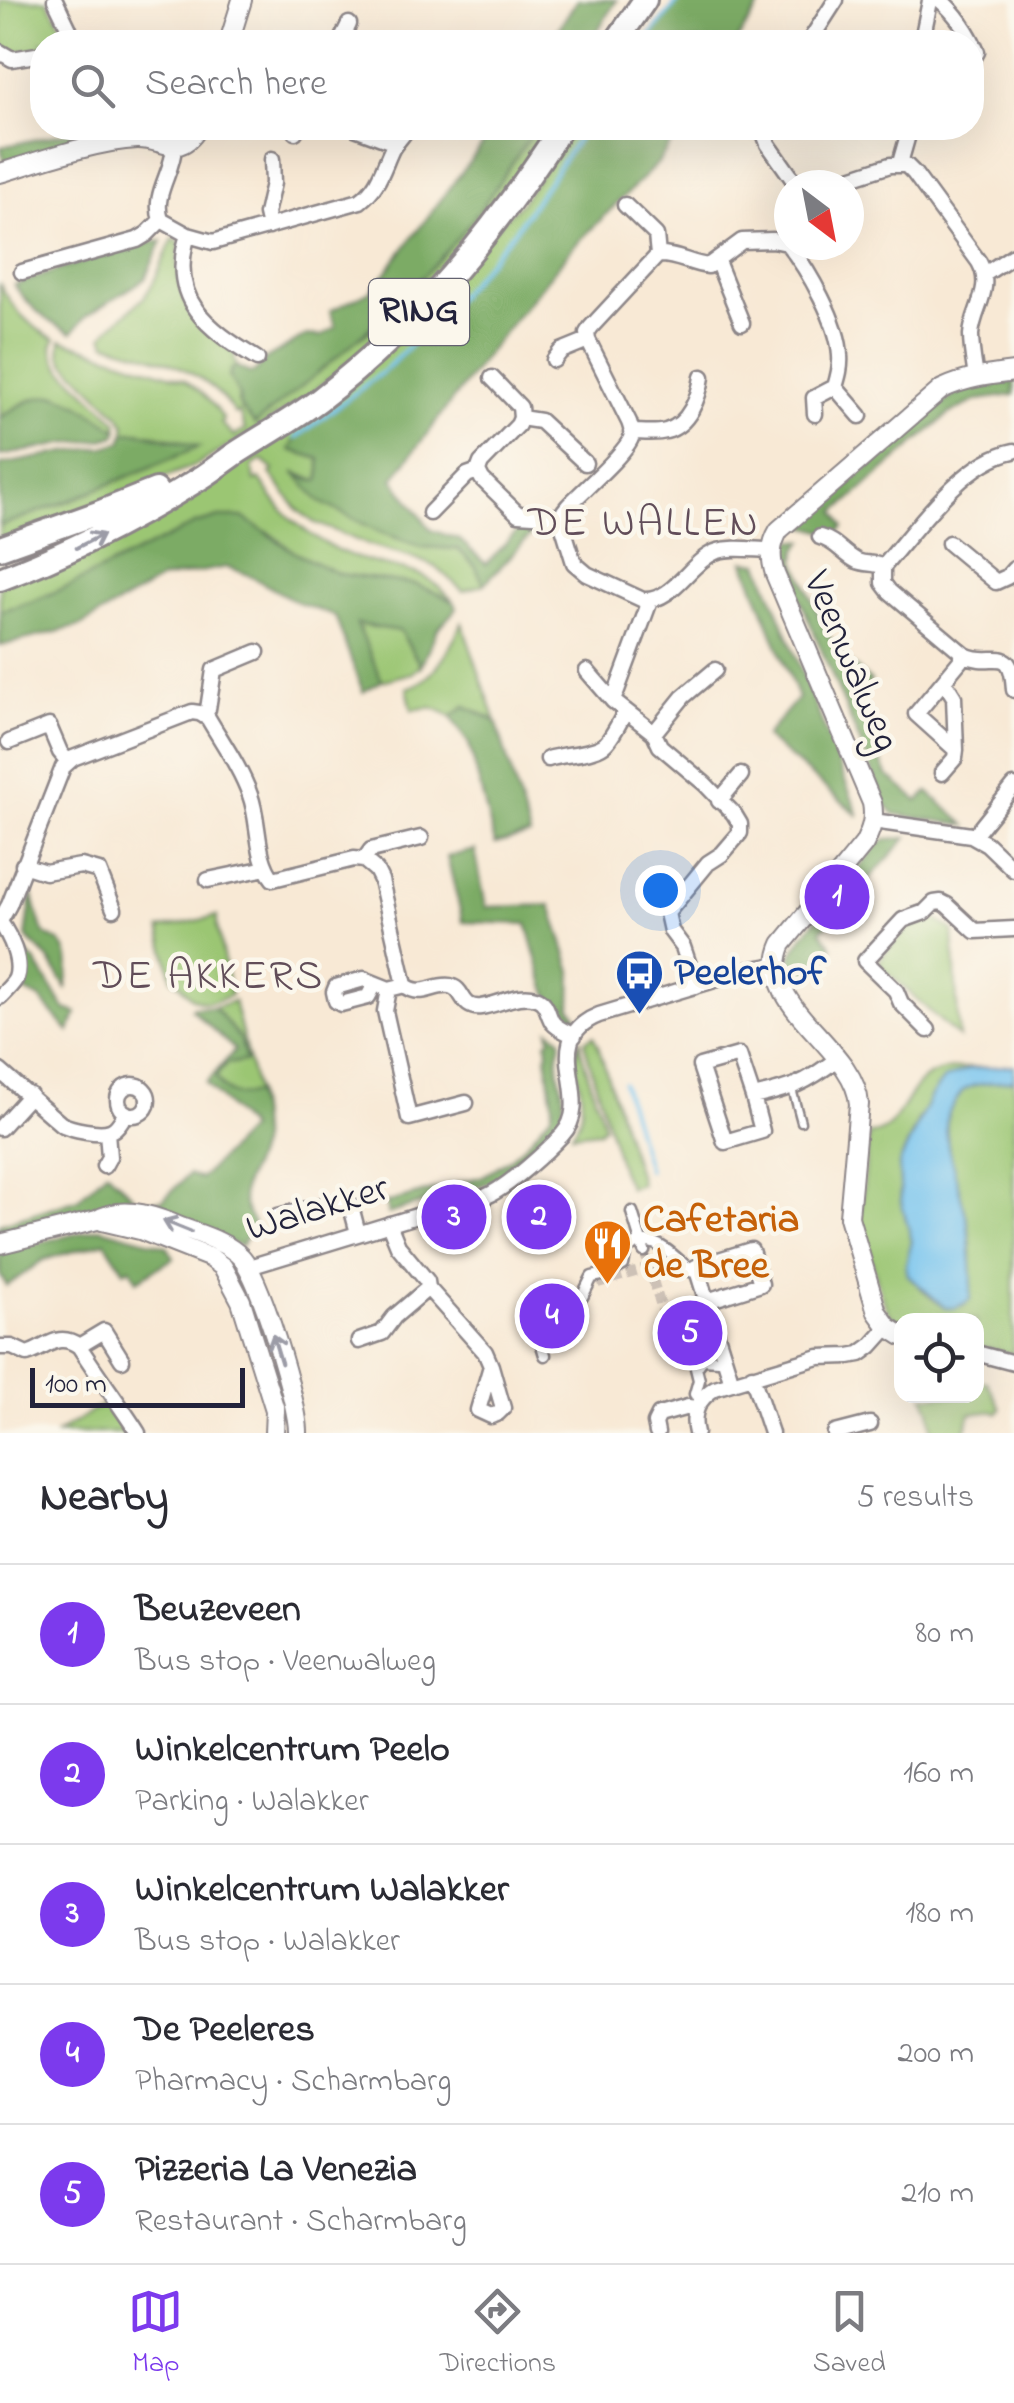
<!DOCTYPE html>
<meta charset="utf-8">
<style>
:root{--surface:#fff;--page:#f7f7f7;--text:#2b2b33;--muted:#7c7c81;--line:#e1e1e2;--accent:#7c3aed}
body{margin:0;font-family:"Indie Flower",sans-serif;background:var(--page);color:var(--text)}
.controls{position:absolute;right:30px;bottom:30px;display:grid;overflow:hidden;border-radius:20px;box-shadow:0 10px 40px #0002}
.controls button{width:90px;height:90px;display:grid;place-items:center;padding:0;border:0;border-bottom:2px solid var(--line);background:var(--surface);color:var(--text);font:50px sans-serif}
.compass{position:absolute;left:774px;top:170px;width:90px;height:90px;border-radius:50%;background:var(--surface);box-shadow:0 10px 40px #0002;rotate:148deg}
.scale{position:absolute;left:30px;bottom:25px;width:215px;box-sizing:border-box;padding-left:10px;border:5px solid #22223b;border-top:0;font-size:28px;line-height:35px;white-space:nowrap;color:#22223b;-webkit-text-stroke:8px #fbf7ec;paint-order:stroke}
.you{position:absolute;left:660px;top:890px;width:35px;height:35px;margin:-25px;border:8px solid #fff;border-radius:50%;background:#1a73e8;box-shadow:0 0 0 15px #1a73e833}
.badge{display:grid;place-items:center;width:65px;height:65px;border-radius:50%;background:var(--accent);color:#fff;font-size:32px;font-weight:700}
.pin{position:absolute;translate:-50% -50%;border:5px solid #fff;box-shadow:0 2px 10px #0006}
.list{margin:0;padding:0;list-style:none}
h2{display:flex;justify-content:space-between;align-items:center;height:130px;margin:0;padding:0 40px;font-size:42px}
h2 small{font-size:32px;font-weight:400;color:var(--muted)}
.list li{display:grid;grid-template-columns:65px 1fr auto;gap:30px;align-items:center;box-sizing:border-box;height:140px;padding:0 40px;border-top:2px solid var(--line)}
.list b{display:block;font-size:38px;white-space:nowrap}
.list p{margin:0;font-size:32px;white-space:nowrap;color:var(--muted)}
.list em{font-size:32px;font-style:normal;color:var(--muted)}
.icon{flex:none;width:55px;height:55px;fill:none;stroke:currentColor;stroke-width:2;stroke-linecap:round;stroke-linejoin:round}
.map{position:relative;flex:none;width:1014px;height:1433px;overflow:hidden}
.search{position:absolute;background:var(--surface);box-shadow:0 10px 40px #0002;left:30px;right:30px;top:30px;height:110px;display:flex;align-items:center;gap:25px;box-sizing:border-box;padding:0 35px;border-radius:40px;color:var(--muted);font-size:38px}
.sheet{height:830px;background:var(--surface)}
nav{display:flex;justify-content:space-around;align-items:center;box-sizing:border-box;height:140px;border-top:2px solid var(--line);background:var(--surface);font-size:28px;color:var(--muted)}
nav a{display:grid;justify-items:center;gap:5px}
nav .on{color:var(--accent)}
.map>svg:first-child{display:block}
</style>
<div class="map">
<svg width="1014" height="1433" viewBox="0 0 1014 1433">
<rect width="100%" height="100%" fill="#fbf7ec"/>
<filter id="ink" filterUnits="userSpaceOnUse"><feTurbulence type="fractalNoise" baseFrequency=".01" numOctaves="2"/><feDisplacementMap in="SourceGraphic" scale="20" xChannelSelector="R" yChannelSelector="G"/><feConvolveMatrix kernelMatrix="1 2 1 2 8 2 1 2 1" color-interpolation-filters="sRGB"/></filter>
<filter id="wash" filterUnits="userSpaceOnUse"><feTurbulence type="fractalNoise" baseFrequency=".0048" numOctaves="4" result="noise"/><feDisplacementMap in="SourceGraphic" scale="40" xChannelSelector="R" yChannelSelector="G"/><feGaussianBlur stdDeviation="2.25" result="paint"/><feColorMatrix in="noise" values="0 0 0 0 0 0 0 0 0 0 0 0 0 0 0 0 0 1.4 0 .05"/><feComposite in="paint" operator="in"/></filter>
<g filter="url(#wash)">
<rect width="100%" height="100%" fill="#f8e9d5"/>
<path fill="#9bc673" stroke="#5e7457" stroke-width="2.5" d="M0,0H47C55,14 67,27 62,42H42V49L11,53L2,46Z
M536,128H550L488,217L396,322L312,393L253,432L196,465L0,541V526L71,500L198,447C175,438 149,432 125,433V425L119,415L65,363L60,355L61,340L185,380C201,391 214,403 224,420L221,423L234,436L245,430L239,412L235,414C203,366 158,359 106,343L103,336C115,320 131,311 144,297C157,281 163,258 173,239L180,243C174,273 181,306 203,328C213,338 226,344 235,354L234,361L238,367L232,368L229,376L239,395L238,402L245,411L366,334L397,304L469,224Z
M572,128H585L515,230L447,309L385,370L296,438L291,450L320,459V478L318,481L298,474L380,532L422,547L458,549L475,566L484,584L463,591L436,567L409,556L366,544L313,522L298,510L270,473L274,470L262,460L252,466L255,481L260,479C285,522 323,549 371,562C409,572 426,569 454,602L414,584L339,574L297,554L268,532L195,524L67,587L31,602L0,611V586L283,434L520,204Z
M0,283C11,308 31,328 55,339L52,347L55,359L62,369L117,421L118,430C70,399 53,379 0,418Z
M462,623L496,721L465,706L451,717C434,706 434,706 412,710L407,688C437,679 449,649 462,623Z
M356,624L400,631L421,666L412,673L382,681Z
M217,916V926L231,995C219,1001 203,1007 190,996C183,990 182,983 172,979L160,929Z
M935,918L953,931L959,1038L878,964L885,952L910,927Z
M234,1001L256,1091L259,1120L255,1093L237,1097L225,1089L216,1077L226,1064L245,1061L240,1039L214,1007Z
M593,1036L598,1045L641,1184L629,1188L621,1170L585,1046L586,1040Z
M581,1039L580,1048L604,1125L600,1131L572,1134C598,1095 562,1066 581,1039Z
M988,1067L969,1069L919,1118L899,1164L901,1201L912,1241L908,1275C925,1291 940,1314 964,1304C972,1277 973,1247 967,1219C959,1183 921,1101 975,1085C987,1081 1001,1081 1014,1080L1013,1354L977,1346L976,1320H902L901,1324L889,1314L881,1295L860,1218L869,1134C902,1133 903,1088 931,1075C947,1067 970,1068 988,1067Z
M977,1381L987,1382L1001,1409L997,1413L995,1411L970,1414L965,1433H933L930,1409L924,1396H976Z
M104,1404L111,1415L115,1413L127,1433H57Z"/>
<path fill="#7cab65" stroke="#4f6650" stroke-width="2.5" d="M577,0H617L590,42H550Z
M679,0H764L736,42H645Z
M87,128H151L121,131L4,163L1,147Z
M495,128H536C510,166 485,206 455,241C396,311 326,367 255,424L240,407L239,395L229,376L232,368L238,367L250,373L255,372L266,359L307,335L321,336L336,327L330,311L370,291L384,275Z
M585,128H681L658,163L574,246L547,279L486,355L393,479L431,530L459,539L486,564L527,521H544L484,584L475,566L458,549L422,547L380,532L320,502L294,472L306,479L318,481L320,478V459L290,450L296,438L385,370L447,309L515,230Z
M162,241L145,279L85,317L72,333C46,322 30,307 14,285L134,244Z
M1014,381V395L978,400L950,413L836,512L844,527L836,535L801,525L954,394L971,388Z
M56,395L78,404L118,430L116,436L102,440L64,444L0,456V418C18,405 34,396 56,395Z
M138,432L199,447L71,500L0,526V465L66,452L104,447L122,442L125,433Z
M219,517H243L297,554L339,574L414,584L439,594L454,602L457,608L437,630L421,666L400,631L357,624L382,681L363,692L335,616L301,604L246,574L227,567L162,579L80,626L0,646V611L31,602L67,587L195,524Z
M792,540L804,541L797,550L796,561L826,632L847,660L871,681L855,699L887,775L918,801L928,792L966,825L894,814L886,805L786,565L784,553Z
M744,561L759,563L859,816L765,737L798,698Z
M465,706L496,721L530,835L495,844L469,744L451,717Z
M907,838L821,931L833,947L795,984L791,955L806,932L878,845L886,839Z
M475,850L486,907L551,905L572,971L571,1008L578,1018L571,1023L561,1020C543,991 537,956 527,924L463,922L447,857Z
M32,892C34,900 40,928 44,932C50,940 50,935 58,941C73,952 69,972 66,988L49,959L26,937Z
M24,951L35,961L65,1009L77,1013L69,1032L40,999L23,990Z
M192,1007H214L240,1039L246,1061L226,1064L216,1077C225,1095 237,1099 255,1092C257,1108 261,1125 260,1140C255,1175 228,1189 254,1223L241,1246L110,1206L0,1233V1224L78,1199L107,1171L140,1203L163,1200L189,1174L200,1179L249,1129L206,1083L235,1050L191,1009Z
M549,1030C553,1033 560,1035 561,1040C562,1045 558,1050 558,1056C556,1084 573,1097 557,1126L498,1177L488,1183L388,1214L386,1203L483,1176L509,1159L526,1144L551,1114L553,1104L546,1055L548,1054L547,1042L551,1039Z
M100,1228L167,1246L174,1258L137,1280L130,1268L124,1271L105,1242L43,1260L7,1286L0,1275V1252Z"/>
<path fill="#73c2ee" stroke="#4a7294" stroke-width="2.5" d="M1014,1065V1080L974,1085L962,1091L947,1115L946,1129L948,1147L968,1223L972,1278L970,1299L964,1304L955,1308H945L908,1275L906,1265L912,1241L901,1201L899,1164L931,1096L944,1079L969,1069Z"/>
<g fill="none" stroke-linecap="round" stroke-linejoin="round">
<path stroke="#73c2ee" stroke-width="4" d="M645,42L679,0
M296,438L385,370L447,309L515,230L585,128
M623,1083L648,1170"/>
</g>
</g>
<g filter="url(#ink)">
<g fill="none" stroke-linecap="round" stroke-linejoin="round">
<path stroke="#cdc1b6" stroke-width="10" stroke-dasharray="10 5" stroke-linecap="butt" d="M644,1251L675,1352L691,1354
M598,1283L649,1268"/>
<defs>
<path id="service" d="M792,1089L801,1122"/>
<path id="pedestrian" d="M632,1212L644,1251
M535,1301L544,1310L582,1297L592,1277L607,1274L623,1265L626,1249C653,1231 667,1251 688,1268L689,1271L697,1272
M529,1313L536,1326L545,1355
M691,1354L703,1359L719,1360
M695,1394L699,1380L696,1368L703,1359"/>
<path id="minor" d="M55,0L69,29V42
M940,0C955,12 970,34 977,52L972,61
M340,42L349,24
M809,42L836,0
M920,42L923,35L930,1
M0,52L12,59L42,54
M355,128L395,143
M762,128L768,144L797,185
M295,132L297,128
M900,163L910,128
M829,185L890,165H906L914,173L979,262C994,289 973,308 971,335C971,349 974,364 976,377
M625,205L656,235L658,255
M161,220C152,194 173,173 174,147
M269,227L266,214L273,183L272,159
M787,243C808,269 839,323 840,356C841,367 838,377 835,387L814,398L815,414
M717,261L742,323
M22,272L137,240L147,234L161,220L188,235
M985,274L1014,255
M257,359C208,329 167,300 188,235L213,242L360,201C379,187 382,170 392,149C397,140 403,137 407,128
M554,360L561,351L588,340
M492,378L520,407L521,418L540,421L585,463
M835,387L860,416
M631,432C642,432 656,434 666,431C689,425 699,397 702,377
M478,471L482,479L518,514L563,517
M430,513L467,475L478,471L481,463L518,425L521,418
M820,537C836,541 843,554 857,561C867,565 874,562 883,567V583L889,591L965,655L916,714L956,750L954,697L944,681
M949,543L996,582L1007,577L1014,569
M771,550C754,550 731,546 715,552C689,563 673,602 643,600L587,574L574,563L562,524L564,511L568,506C582,491 625,454 631,438C633,431 631,428 629,422L588,340L587,333L591,327L658,255C676,254 690,264 708,266L742,241L773,240L787,243L789,236
M883,567C916,529 963,461 1014,451
M965,655C994,669 1011,640 1014,690
M587,671L613,701L654,733L660,746L705,784L734,814L740,824V833L722,854L708,863L667,913L671,931L683,947L696,986
M613,701L650,601
M204,716L208,709L214,670L257,652
M654,733L683,697L715,670
M9,742L49,726L60,752L68,762
M548,759C563,754 592,754 604,745C612,739 620,720 626,711
M942,773L955,758L956,750
M719,801L741,775
M873,821L971,835L987,844L1014,870
M974,836L1014,786
M364,860L376,870L381,880L405,985C421,999 434,983 450,986C465,989 460,1009 481,1007C498,1005 519,992 536,998C548,1002 547,1015 553,1023C558,1029 567,1032 574,1036
M23,865L45,872L81,866L99,871L114,909
M208,880L266,868
M646,889L671,906
M0,921L9,905L63,767L73,758L192,712L199,713L208,718C222,742 241,769 250,795C260,821 255,857 273,879L354,859L364,860L371,850L421,838
M0,922C10,936 22,961 16,978C13,985 5,991 0,997
M375,984L368,997L341,1004L336,1001L334,992L336,987L364,979L389,989
M405,985L389,989L385,1011L409,1118L466,1103
M928,1030L901,1003L896,991L865,961L903,920L925,912L934,903L941,902L947,905L975,931L1014,929
M0,1071L61,1124C71,1129 99,1135 110,1131C117,1129 122,1119 126,1113
M118 1100a15 15 0 1 1 30 0a15 15 0 1 1-30 0Z
M753,1097L762,1131L725,1142L700,1066L739,1055L753,1097C792,1088 805,1084 837,1059
M0,1128L30,1095
M104,1166L109,1157L107,1132
M278,1216L344,1200L350,1203L358,1233
M389,1224L398,1246L427,1281L428,1288L485,1352L491,1366L503,1408L498,1413L491,1416L478,1410L491,1366
M249,1267C303,1251 356,1234 410,1218C436,1210 467,1206 491,1194C512,1183 546,1152 562,1135C597,1098 536,1040 599,1015L748,970L776,965
M707,1301L761,1284L751,1250L696,1267L732,1383
M359,1341L382,1333L394,1317L428,1288
M79,1346L104,1331L122,1360
M0,1347H12L27,1354C47,1348 58,1331 79,1346C98,1376 119,1403 138,1433
M976,1353L1014,1363
M752,1376L771,1433
M657,1433L655,1423L659,1415L688,1407L697,1408
M696,1433C691,1413 698,1399 715,1388L819,1357L849,1356L860,1354L871,1346L888,1327
M835,1433L870,1424"/>
<path id="tertiary" d="M229,42L242,0
M0,173C40,161 95,141 137,139C164,138 178,160 198,128
M102,1221L140,1230L211,1258L223,1267L241,1301L275,1410L274,1433
M0,1244L97,1220C120,1206 148,1214 171,1223C193,1233 224,1239 241,1257C260,1277 299,1405 298,1433
M902,1336L888,1327L877,1312L849,1217L859,1104C855,1046 754,1005 782,944L864,844C871,830 875,819 872,803L775,574C770,558 770,545 779,530L942,389C965,378 989,375 1014,372"/>
<path id="primary" d="M616,42L645,0
M0,548L98,513L156,490
M0,579C72,552 139,517 204,476C215,469 225,461 235,454C263,436 292,420 319,400C419,323 493,233 561,128"/>
</defs>
<use href="#service" stroke="#8d8688" stroke-width="11"/>
<use href="#pedestrian" stroke="#8d8688" stroke-width="15"/>
<use href="#minor" stroke="#8d8688" stroke-width="19"/>
<use href="#tertiary" stroke="#8d8688" stroke-width="22"/>
<use href="#primary" stroke="#8d8688" stroke-width="28"/>
<use href="#service" stroke="#fff" stroke-width="6"/>
<use href="#pedestrian" stroke="#fff" stroke-width="10"/>
<use href="#minor" stroke="#fff" stroke-width="14"/>
<use href="#tertiary" stroke="#fff" stroke-width="18"/>
<use href="#primary" stroke="#fff" stroke-width="22"/>
</g>
<defs><path id="oneway-shaft" d="M-6 0H5M1.5-3L5.5 0L1.5 3" fill="none" stroke-width="1.6" stroke-linecap="round" stroke-linejoin="round" transform="scale(2.5)"/></defs>
<g stroke="#9c9ca7">
<use href="#oneway-shaft" transform="translate(90 541) rotate(-27)"/>
<use href="#oneway-shaft" transform="translate(177 1226) rotate(-158)"/>
<use href="#oneway-shaft" transform="translate(277 1349) rotate(-107)"/>
</g>
</g>
<defs>
<symbol id="bus-pin" viewBox="-11 -11 22 30"><path d="M0 17L-7.5 6A9.5 9.5 0 1 1 7.5 6Z" fill="#1a4fb4" stroke="#fbf7ec"/><path d="M-5-6H5V4H4V6H2V4H-2V6H-4V4H-5ZM-3.5-4V0h7V-4ZM-3.5 1.2v1.5H-2V1.2ZM2 1.2v1.5H3.5V1.2Z" fill="#fff"/></symbol>
<symbol id="restaurant-pin" viewBox="-11 -11 22 30"><path d="M0 17L-7.5 6A9.5 9.5 0 1 1 7.5 6Z" fill="#e8710a" stroke="#fbf7ec"/><path d="M-5-6h1v4h1v-4h1v4h1v-4h1v5L-1.5 .5V6h-2V.5L-5-1ZM5-6V6H3V1.5H1.5Q1.5-4 5-6Z" fill="#fff"/></symbol>
</defs>
<g fill-rule="evenodd">
<use href="#bus-pin" x="612" y="946" width="55" height="75"/>
<use href="#restaurant-pin" x="580" y="1216" width="55" height="75"/>
</g>
<g text-anchor="middle" dominant-baseline="central" stroke-width="9" stroke-linejoin="round" paint-order="stroke">
<rect fill="#fbf7ec" stroke="#636270" stroke-width="2.5" x="369" y="279" width="100" height="66" rx="8"/>
<g font-size="38" font-weight="bold" fill="#22223b">
<text x="419" y="312">RING</text>
</g>
<g font-size="40" fill="#22223b" stroke="#fbf7ec">
<text transform="translate(850 662) rotate(67)">Veenwalweg</text>
<text transform="translate(318 1210) rotate(-17)">Walakker</text>
</g>
<g font-size="40" font-weight="bold" fill="#164399" stroke="#fbf7ec" text-anchor="start">
<text x="674" y="974">Peelerhof</text>
</g>
<g font-size="40" font-weight="bold" fill="#c56008" stroke="#fbf7ec" text-anchor="start">
<text x="643" y="1221">Cafetaria<tspan x="643" dy="46">de Bree</tspan></text>
</g>
<g font-size="42" letter-spacing="2.5" fill="#614d59" stroke="#fbf7ec">
<text x="644" y="524">DE WALLEN</text>
<text x="209" y="977">DE AKKERS</text>
</g>
</g>
</svg>
<div class="controls">
<button><svg class="icon" aria-label="locate" viewBox="0 0 24 24"><circle cx="12" cy="12" r="6"/><path d="M12 2v4M12 18v4M2 12h4M18 12h4"/></svg></button>
</div>
<svg class="compass" viewBox="-18 -18 36 36"><path d="M0-13l5 13h-10z" fill="#e53935"/><path d="M0 13l5-13h-10z" fill="#7c7c81"/></svg>
<div class="scale">100 m</div>
<div class="you"></div>
<div class="pin badge" style="left:837px;top:897px">1</div>
<div class="pin badge" style="left:539px;top:1217px">2</div>
<div class="pin badge" style="left:454px;top:1217px">3</div>
<div class="pin badge" style="left:552px;top:1316px">4</div>
<div class="pin badge" style="left:690px;top:1333px">5</div>
<div class="search"><svg class="icon" aria-label="search" viewBox="0 0 24 24"><circle cx="10" cy="10" r="6"/><path d="M15 15l6 6"/></svg>Search here</div>
</div>
<section class="sheet">
<h2>Nearby<small>5 results</small></h2>
<ul class="list">
<li><span class="badge">1</span><div><b>Beuzeveen</b><p>Bus stop · Veenwalweg</p></div><em>80 m</em></li>
<li><span class="badge">2</span><div><b>Winkelcentrum Peelo</b><p>Parking · Walakker</p></div><em>160 m</em></li>
<li><span class="badge">3</span><div><b>Winkelcentrum Walakker</b><p>Bus stop · Walakker</p></div><em>180 m</em></li>
<li><span class="badge">4</span><div><b>De Peeleres</b><p>Pharmacy · Scharmbarg</p></div><em>200 m</em></li>
<li><span class="badge">5</span><div><b>Pizzeria La Venezia</b><p>Restaurant · Scharmbarg</p></div><em>210 m</em></li>
</ul>
</section>
<nav>
<a class="on"><svg class="icon" aria-label="map" viewBox="0 0 24 24"><path d="M3 6l6-2 6 2 6-2v14l-6 2-6-2-6 2zM9 4v14M15 6v14"/></svg>Map</a>
<a><svg class="icon" aria-label="directions" viewBox="0 0 24 24"><path d="M12 3l9 9-9 9-9-9zM9 14v-3h6M13 9l2 2-2 2"/></svg>Directions</a>
<a><svg class="icon" aria-label="saved" viewBox="0 0 24 24"><path d="M7 4h10v16l-5-4-5 4z"/></svg>Saved</a>
</nav>
